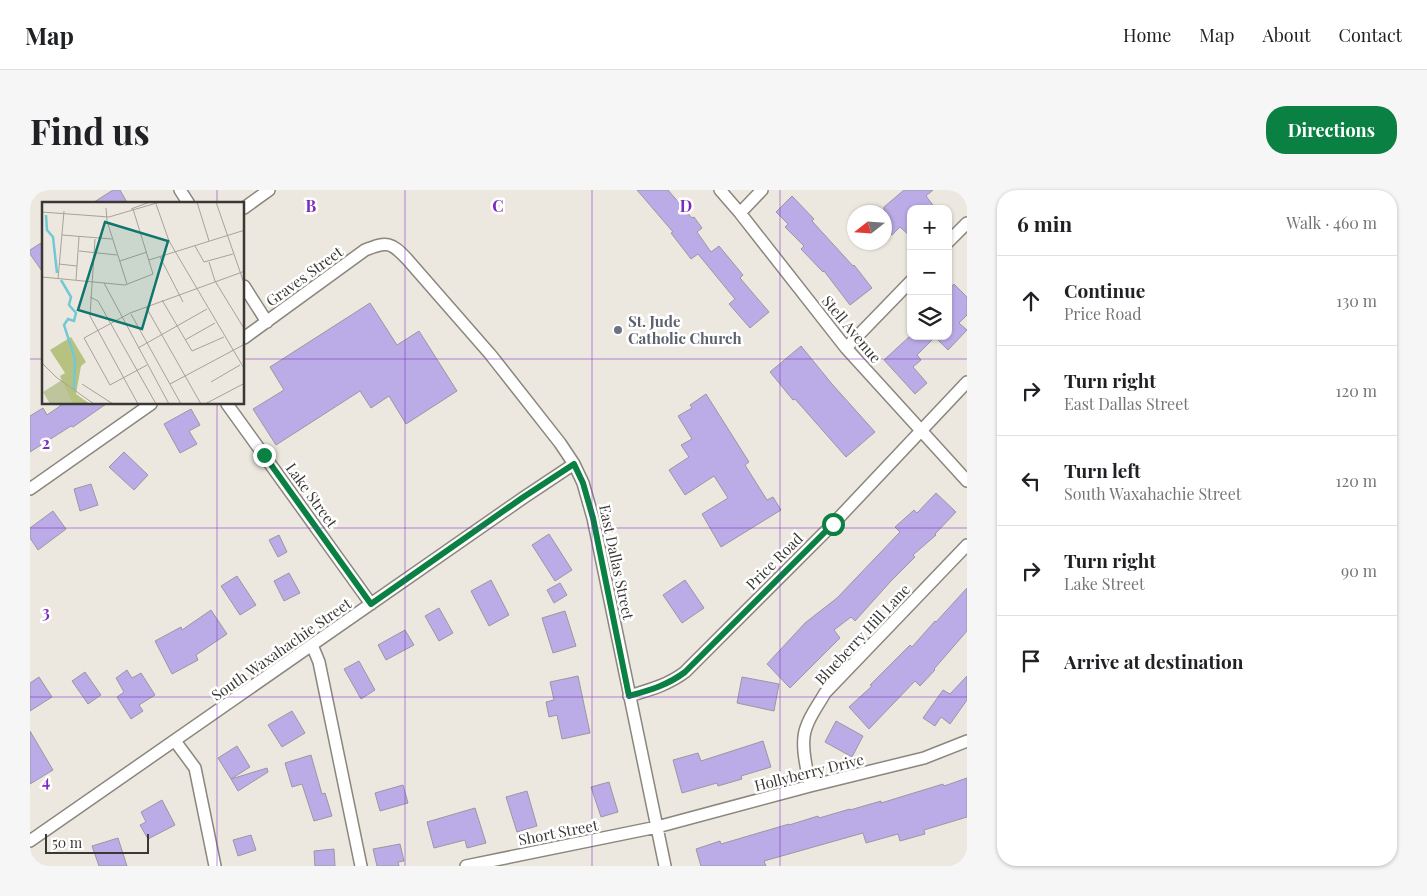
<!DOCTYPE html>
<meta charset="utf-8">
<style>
:root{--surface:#fff;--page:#f6f6f6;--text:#202124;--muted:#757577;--line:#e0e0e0;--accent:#0b8043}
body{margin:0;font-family:"Playfair Display",serif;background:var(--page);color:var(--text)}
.controls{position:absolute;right:15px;top:15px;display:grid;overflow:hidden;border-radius:10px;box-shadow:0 1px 4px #0004}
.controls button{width:45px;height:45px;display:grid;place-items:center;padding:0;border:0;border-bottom:1px solid var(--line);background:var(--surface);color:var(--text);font:25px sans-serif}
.compass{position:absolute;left:817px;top:15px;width:45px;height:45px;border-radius:50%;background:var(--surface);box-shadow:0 1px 4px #0004;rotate:253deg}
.scale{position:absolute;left:15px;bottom:12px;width:104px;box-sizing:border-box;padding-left:5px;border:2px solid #3a3834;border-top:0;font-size:14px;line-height:18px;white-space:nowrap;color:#3a3834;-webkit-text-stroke:4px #fff;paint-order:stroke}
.stop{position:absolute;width:15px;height:15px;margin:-11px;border:4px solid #0b8043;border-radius:50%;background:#fff}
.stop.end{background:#0b8043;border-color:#fff;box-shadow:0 1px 5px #0008}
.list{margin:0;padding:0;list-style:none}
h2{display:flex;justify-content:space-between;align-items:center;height:65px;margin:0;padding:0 20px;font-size:21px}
h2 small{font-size:16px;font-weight:400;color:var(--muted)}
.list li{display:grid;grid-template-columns:32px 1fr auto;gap:15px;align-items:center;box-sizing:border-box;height:90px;padding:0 20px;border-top:1px solid var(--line)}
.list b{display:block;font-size:19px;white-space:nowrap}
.list p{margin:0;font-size:16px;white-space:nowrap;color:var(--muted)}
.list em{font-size:16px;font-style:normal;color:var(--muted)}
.icon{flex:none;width:28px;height:28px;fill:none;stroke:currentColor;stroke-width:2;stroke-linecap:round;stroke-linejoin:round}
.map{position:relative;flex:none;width:937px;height:676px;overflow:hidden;border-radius:20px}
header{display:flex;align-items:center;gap:30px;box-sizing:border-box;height:70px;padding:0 25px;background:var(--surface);border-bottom:1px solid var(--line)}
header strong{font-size:24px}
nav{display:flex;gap:28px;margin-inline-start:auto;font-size:18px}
.intro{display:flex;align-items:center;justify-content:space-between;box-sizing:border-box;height:120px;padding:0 30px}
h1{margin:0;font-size:35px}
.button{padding:12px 22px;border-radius:20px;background:var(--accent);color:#fff;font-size:18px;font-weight:700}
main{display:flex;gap:30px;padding:0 30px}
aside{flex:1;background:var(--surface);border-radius:20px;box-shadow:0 1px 4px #0004}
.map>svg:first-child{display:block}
</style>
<header>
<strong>Map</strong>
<nav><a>Home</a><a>Map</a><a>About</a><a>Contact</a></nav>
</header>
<div class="intro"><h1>Find us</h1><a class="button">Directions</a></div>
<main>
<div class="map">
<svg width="937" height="676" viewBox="0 0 937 676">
<rect width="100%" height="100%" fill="#ede8df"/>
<path fill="#bbabe7" stroke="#9a98a2" d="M83,0H90L98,14H61Z
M607,0H638L662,28L664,27L672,38L667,42L681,62L689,56L713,85L710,88L739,122L720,138L699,114L705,109L668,64L661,69L641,43L643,42Z
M874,0H903L896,6L906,19H881V47L870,37L862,45L854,37V17Z
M762,6L784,29L782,31L823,76L824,75L842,98L820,115L794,81L793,82L771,59L774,56L755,37L758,34L746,22Z
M14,51V84L0,64V60Z
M924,94L937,107V125L929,133L937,140L918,160L905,147L887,165L891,170L883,177L897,193L885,204L854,170L880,146H918V100Z
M340,113L367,155L389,141L427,201L376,234L359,206L341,218L330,201L246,255L223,219L254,200L240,177Z
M771,156L802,194L845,242L816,267L765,209L763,210L740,182Z
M676,204L719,272L715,275L737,310L743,307L751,320L691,357L672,324L698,308L684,286L655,305L639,280L659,267L651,255L662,249L648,226L662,218L660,215Z
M33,214H76L43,237L41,236L0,262V226L13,218L17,225Z
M161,219L170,235L159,241L167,254L150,263L134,234Z
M94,262L118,285L104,300L79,277Z
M61,294L68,315L50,321L44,299Z
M906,303L926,322L905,344L906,345L883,365L885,367L861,391L825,431L821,427L804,440L810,448L760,498L737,474L775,433L807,408L870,342L865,337L884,320L887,323Z
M23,321L36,339L8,360L0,348V338Z
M519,344L542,380L525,391L502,355Z
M249,345L257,362L248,367L239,350Z
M259,383L270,403L254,411L244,391Z
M207,386L226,415L210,425L191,396Z
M461,390L479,425L459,436L441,401Z
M655,390L674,418L652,433L633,405Z
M530,393L537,405L524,413L517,400Z
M937,398V441L904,479L905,480L890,496L885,491L839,539L819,517L842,496L840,495L880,455L882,457L905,431L906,432Z
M409,418L423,443L409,451L395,426Z
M181,420L197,444L166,465L168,470L142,484L125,451L151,437L152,440Z
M535,421L546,456L523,463L512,428Z
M375,440L384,455L356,470L348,455Z
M329,471L345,500L331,509L314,479Z
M97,480L102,488L111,483L125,505L109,515L113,521L101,529L87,507L94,502L86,488Z
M55,482L71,505L58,514L42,491Z
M548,486L560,543L532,549L527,525L519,527L516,512L524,510L520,492Z
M937,486V510L920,534L911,527L905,536L893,528L913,500L920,504Z
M9,487L22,507L0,521V493Z
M712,487L749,494L744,521L707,513Z
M262,521L275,543L252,557L238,535Z
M806,531L833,546L822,567L795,552Z
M0,541L23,580L0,594Z
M733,551L741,577L711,586L712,589L688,596L687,593L652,603L643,570L668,563L671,571Z
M207,556L220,577L201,589L188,568Z
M281,565L292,604L295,603L302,626L284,631L272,594L262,597L255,573Z
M237,578L238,582L208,601L201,589Z
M937,588V627L894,640L895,644L870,651L868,644L836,653L833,643L734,671L736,676H671L666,659L690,651L691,654L759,634V635L788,626L789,628L820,619V620L851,611V613L913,594L914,596Z
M579,592L588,622L571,627L561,597Z
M373,595L378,613L350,621L345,603Z
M497,601L507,636L487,642L476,607Z
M132,610L145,635L118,649L110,635L116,632L111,622Z
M445,618L456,653L437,658L435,650L404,658L397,632Z
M221,645L226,660L208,666L203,650Z
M88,648L97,676H69L62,656Z
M370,654L374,671L368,672L369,676H347L343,659Z
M304,659L305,676H285L284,661Z"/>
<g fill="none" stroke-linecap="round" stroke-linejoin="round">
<defs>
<path id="minor" d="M150,0L159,14
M690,0L710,23L816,158L937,291
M214,18L239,0
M710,23L732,0
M918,52L937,33
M214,96L237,132
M214,148L335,60C357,51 361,52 377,69L460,164L530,253L544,274L553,293L563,328L635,676
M816,158L881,91
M197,214L341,414
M0,299L121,214
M282,455L289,472L331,676
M599,506C619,500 638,495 655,482L803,334L937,192
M145,551L165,578L185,676
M780,596C777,580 770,554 776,538C780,525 789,514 795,503L937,355
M0,651L493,308L544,274
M436,676L627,637L780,596L894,568L937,551"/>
</defs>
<use href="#minor" stroke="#8b867e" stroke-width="14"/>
<use href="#minor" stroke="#fff" stroke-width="11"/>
</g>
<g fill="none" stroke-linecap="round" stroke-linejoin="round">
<path stroke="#0b8043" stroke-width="6" d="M234,265L341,414L492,308L544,274L553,293L563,328L599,506C620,500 638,495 655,482L803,334"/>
</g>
<path fill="none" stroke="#7b2cbf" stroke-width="1" stroke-opacity="0.55" d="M187,0V14M375,0V676M562,0V676M750,0V676M0,169H14M214,169H937M187,214V676M0,338H937M0,507H937"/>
<circle fill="#6b7280" stroke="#fff" stroke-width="2" cx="588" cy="140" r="5"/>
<g text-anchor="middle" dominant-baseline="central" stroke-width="5" stroke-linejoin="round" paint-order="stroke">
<g font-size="15" fill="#3a3834" stroke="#fff">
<text transform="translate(274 86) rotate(-36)">Graves Street</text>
<text transform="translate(822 139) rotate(50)">Stell Avenue</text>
<text transform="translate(282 305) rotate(54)">Lake Street</text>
<text transform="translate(744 371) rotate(-45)">Price Road</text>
<text transform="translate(587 372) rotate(78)">East Dallas Street</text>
<text transform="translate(832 444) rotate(-47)">Blueberry Hill Lane</text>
<text transform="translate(251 459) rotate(-35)">South Waxahachie Street</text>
<text transform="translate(779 582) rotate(-14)">Hollyberry Drive</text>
<text transform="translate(528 642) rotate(-11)">Short Street</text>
</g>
<g font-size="15" font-weight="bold" fill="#5b616d" stroke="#fff" text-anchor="start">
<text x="598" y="131">St. Jude<tspan x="598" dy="17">Catholic Church</tspan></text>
</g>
</g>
<g transform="translate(12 12)">
<rect width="202" height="202" fill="#ede8df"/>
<path d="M20,178L30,202H8L1,190Z" fill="#bec59c"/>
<path d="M29,135L44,160L39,164L34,192L48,202H30L18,174L23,171L8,148Z" fill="#b7c281"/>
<path fill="none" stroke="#70c9d3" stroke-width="2.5" d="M4,13L5,28L11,35L15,71M19,78L29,95L27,103L34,111L32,119L26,117L22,123L33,157L32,187"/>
<path fill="none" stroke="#a5a29b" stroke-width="1" d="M155,0L167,39M174,0L203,84M114,2L127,39L203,168M64,6L65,19L85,82M89,7L108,0M0,10L67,15L118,0M20,33L70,37M53,37L48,114L96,202M153,44L162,60L191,52M37,49L75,53M118,55L141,100M107,58L203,28M78,59L105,50M167,60L173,79L203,128M17,62L35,64M0,75L83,83L111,72L91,7M16,77L22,9M34,78L37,35M62,81L127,202M48,95L56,99L114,202M120,98L150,149L182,135M104,105L159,202M89,112L139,202M143,138L173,121M96,146L165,107M0,161L14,175L52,202M105,163L68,183L42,136L88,111L203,69M169,180L198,163M40,182L71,202M128,182L203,142M163,202L203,181"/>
<path fill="#0f766e" fill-opacity="0.15" stroke="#0f766e" stroke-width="2.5" d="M63,20L126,39L100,127L36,108Z"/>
<rect width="202" height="202" fill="none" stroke="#3a3834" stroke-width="2.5"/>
</g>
<g font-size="16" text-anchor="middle" font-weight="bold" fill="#7b2cbf" stroke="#fff" stroke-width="5" stroke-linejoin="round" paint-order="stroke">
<text x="281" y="22">B</text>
<text x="468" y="22">C</text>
<text x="656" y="22">D</text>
<text x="16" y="259">2</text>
<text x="16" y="428">3</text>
<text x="16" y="597">4</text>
</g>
</svg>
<div class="controls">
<button>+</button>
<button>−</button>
<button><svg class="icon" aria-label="layers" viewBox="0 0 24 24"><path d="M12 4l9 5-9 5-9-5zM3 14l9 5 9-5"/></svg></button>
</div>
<svg class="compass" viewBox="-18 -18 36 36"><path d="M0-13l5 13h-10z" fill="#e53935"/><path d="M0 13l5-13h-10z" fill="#757577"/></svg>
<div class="scale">50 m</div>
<div class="stop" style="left:803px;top:334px"></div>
<div class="stop end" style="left:234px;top:265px"></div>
</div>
<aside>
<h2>6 min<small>Walk · 460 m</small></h2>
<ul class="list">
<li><svg class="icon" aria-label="ahead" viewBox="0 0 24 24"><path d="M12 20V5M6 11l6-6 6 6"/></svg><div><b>Continue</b><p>Price Road</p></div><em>130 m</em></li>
<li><svg class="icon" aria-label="right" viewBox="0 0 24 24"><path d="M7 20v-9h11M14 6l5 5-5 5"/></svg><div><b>Turn right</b><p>East Dallas Street</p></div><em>120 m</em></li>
<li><svg class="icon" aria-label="left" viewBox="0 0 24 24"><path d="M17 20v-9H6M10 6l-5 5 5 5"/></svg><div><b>Turn left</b><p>South Waxahachie Street</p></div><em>120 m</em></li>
<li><svg class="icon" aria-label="right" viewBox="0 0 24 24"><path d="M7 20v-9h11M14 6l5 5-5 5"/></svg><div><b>Turn right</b><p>Lake Street</p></div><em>90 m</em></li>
<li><svg class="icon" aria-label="arrive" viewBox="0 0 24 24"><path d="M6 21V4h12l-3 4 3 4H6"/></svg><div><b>Arrive at destination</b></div></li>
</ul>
</aside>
</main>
